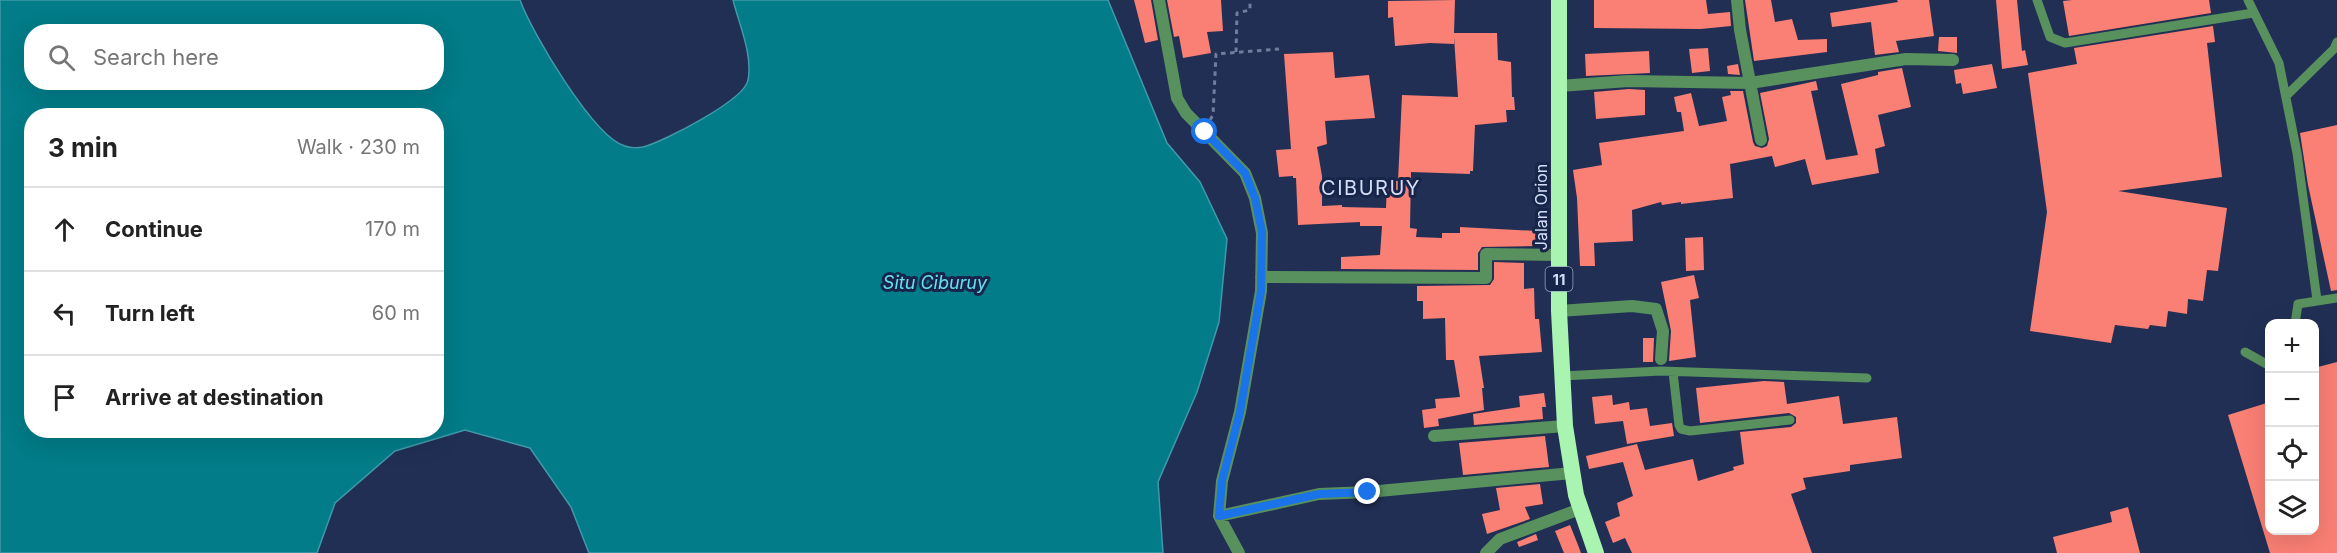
<!DOCTYPE html>
<meta charset="utf-8">
<style>
:root{--surface:#fff;--page:#f2f2f2;--text:#222;--muted:#767676;--line:#e0e0e0}
body{margin:0;font-family:Inter,sans-serif;background:var(--page);color:var(--text)}
.controls{position:absolute;right:18px;bottom:18px;display:grid;overflow:hidden;border-radius:12px;box-shadow:0 6px 24px #0002}
.controls button{width:54px;height:54px;display:grid;place-items:center;padding:0;border:0;border-bottom:2px solid var(--line);background:var(--surface);color:var(--text);font:30px sans-serif}
.stop{position:absolute;width:18px;height:18px;margin:-14px;border:4px solid #1a73e8;border-radius:50%;background:#fff}
.stop.end{background:#1a73e8;border-color:#fff;box-shadow:0 2px 6px #0008}
.list{margin:0;padding:0;list-style:none}
h2{display:flex;justify-content:space-between;align-items:center;height:78px;margin:0;padding:0 24px;font-size:26px}
h2 small{font-size:20px;font-weight:400;color:var(--muted)}
.list li{display:grid;grid-template-columns:39px 1fr auto;gap:18px;align-items:center;box-sizing:border-box;height:84px;padding:0 24px;border-top:2px solid var(--line)}
.list b{display:block;font-size:22px;white-space:nowrap}
.list em{font-size:20px;font-style:normal;color:var(--muted)}
.icon{flex:none;width:33px;height:33px;fill:none;stroke:currentColor;stroke-width:2;stroke-linecap:round;stroke-linejoin:round}
.map{position:relative;flex:none;width:2337px;height:553px;overflow:hidden}
.search{position:absolute;background:var(--surface);box-shadow:0 6px 24px #0002;left:24px;top:24px;width:420px;height:66px;display:flex;align-items:center;gap:15px;box-sizing:border-box;padding:0 21px;border-radius:24px;color:var(--muted);font-size:22px}
.panel{position:absolute;background:var(--surface);box-shadow:0 6px 24px #0002;left:24px;top:108px;width:420px;height:330px;border-radius:24px}
.map>svg:first-child{display:block}
</style>
<div class="map">
<svg width="2337" height="553" viewBox="0 0 2337 553">
<rect width="100%" height="100%" fill="#212f55"/>
<path fill="#017c88" stroke="#4099a9" stroke-width="1.5" fill-rule="evenodd" d="M0,0H520C531,31 594,138 625,146C629,148 638,148 643,147C663,142 745,100 748,80C753,55 739,24 733,0H1108L1167,143L1200,182L1227,239L1219,322L1197,392L1158,482L1163,553H589L571,507L530,448L465,430L395,451L335,503L317,553H0ZM32,32H436V82H32ZM32,116H436V430H32Z"/>
<path fill="#fa7f74" d="M1134,0H1151L1158,40L1145,43Z
M1167,0H1221L1223,31L1207,32L1211,53L1183,58L1179,36L1174,37Z
M1455,0L1454,33H1497L1498,60L1511,62L1512,97H1514L1515,110H1506L1507,122L1475,125L1473,171H1470V174L1411,172L1410,228L1417,229L1416,237L1442,238V233H1460V227L1537,231L1536,246L1482,247L1478,253V270L1341,269V257L1380,255L1382,226H1360V222L1298,225L1296,178H1293V176L1279,177L1276,150L1291,149L1284,54L1333,52L1335,78L1369,75L1375,118L1325,121L1327,144L1317,147L1322,176V206L1342,205V207L1386,208L1387,181H1398L1402,95L1458,97L1454,37V44L1430,43L1395,46L1393,17L1388,18V1Z
M1594,0H1706L1708,14L1730,12L1731,26L1701,29L1594,28Z
M1745,0H1771L1775,22L1792,19L1798,40L1827,39V52L1754,61Z
M1897,0H1929L1934,36L1896,41L1899,52L1875,55L1871,22L1832,27L1830,13L1898,2Z
M1996,0H2017L2022,51L2025,50L2028,65L2002,69Z
M2072,0H2209L2211,13L2069,36L2063,1Z
M2213,26L2215,42L2207,43L2222,177L2118,191L2227,208L2218,271L2207,270L2203,301L2188,299L2187,314L2168,311L2166,327L2150,325L2148,329L2115,325L2111,343L2030,331L2047,212L2028,73L2077,64L2074,48Z
M1939,37H1957V53L1938,51Z
M1708,48L1710,71L1692,73L1689,49Z
M1649,51L1650,73L1586,76L1585,54Z
M1738,64L1740,75L1728,74L1727,66Z
M1992,64L1997,88L1963,94L1961,83L1956,84L1954,70Z
M1902,68L1911,107L1878,115L1885,146L1875,149L1879,173L1812,185L1805,159L1775,167L1772,156L1730,164L1733,198L1681,204V202L1662,205L1661,202L1632,210L1633,241L1594,243L1595,266H1580L1577,198L1573,170L1602,165L1599,143L1684,131L1681,112H1677L1674,97L1691,93L1699,126L1727,121L1722,97L1731,95L1730,91H1743L1753,142L1755,146L1762,148L1767,146L1769,139L1760,93L1816,81L1818,90L1811,91L1826,160L1858,155L1841,84L1878,75V72Z
M1629,89L1645,90V115L1596,119L1594,92Z
M2337,125V290L2331,291L2308,185L2300,133Z
M1703,237L1704,270L1686,271L1685,238Z
M1494,262L1524,263V289L1534,288L1535,319H1539L1542,352L1479,356L1484,388H1482L1484,410L1438,419L1439,426L1424,428L1422,410L1436,408L1435,399L1460,397L1454,360H1446L1445,318L1423,319V301H1417V286L1490,285L1494,279Z
M1694,275L1699,298L1690,300L1696,357L1669,361L1671,331L1661,282Z
M1643,338H1654L1653,362H1643Z
M2337,362V553H2270L2228,415L2270,402V531H2314V368Z
M1764,381L1784,382L1787,404L1839,396L1843,424L1897,417L1902,458L1850,465V471L1803,478L1806,489L1791,494L1812,553H1632L1625,538L1613,543L1605,522L1620,516L1617,503L1633,496L1623,462L1589,469L1586,456L1637,444L1645,470L1693,459L1698,481L1734,470L1733,467L1744,464L1740,432L1791,427L1796,423V417L1789,413L1700,423L1696,388Z
M1544,393L1546,407H1542L1543,419L1474,425L1473,414L1520,407L1519,396Z
M1612,395L1613,405L1629,402L1630,410L1647,408L1650,426L1672,423L1674,436L1627,444L1623,421L1595,424L1592,397Z
M1545,436L1549,467L1463,475L1459,443Z
M1540,484L1543,504L1525,507L1530,519L1487,534L1482,514L1500,510L1496,488Z
M2128,507L2140,553H2057L2053,537L2112,522L2110,512Z
M1570,525L1578,545L1581,553H1564L1555,531Z
M1536,534L1538,540L1519,547L1517,542Z"/>
<g fill="none" stroke-linecap="round" stroke-linejoin="round">
<path stroke="#717d9d" stroke-width="3" stroke-dasharray="4.5 4.5" stroke-linecap="butt" d="M1236,52L1237,13L1250,10V0
M1210,120L1213,115L1216,54L1279,49"/>
<path stroke="#58905e" stroke-width="9" d="M2037,0L2050,37L2065,43L2253,13
M2248,0L2279,63L2297,153L2317,300
M2286,96L2334,49L2337,42
M2295,324L2298,304L2337,298
M2245,352L2270,366
M1673,372L1679,425L1681,429L1690,431L1790,420
M1562,376L1661,371L1867,378"/>
<path stroke="#58905e" stroke-width="12" d="M1159,0L1177,98L1186,113L1245,173L1255,198L1262,233L1261,291L1240,412L1222,481L1219,516L1239,553
M1737,0L1740,30L1761,140
M1559,86L1629,81L1750,83L1906,59L1953,60
M1261,277L1486,278V254L1559,255
M1559,311L1632,306L1656,309L1663,331L1661,359
M1434,436L1565,426
M1219,516L1319,494L1368,492L1572,473
M1486,553L1500,539L1580,509"/>
<path stroke="#aaf4b2" stroke-width="16" d="M1559,0V311L1565,426L1576,495L1596,553"/>
</g>
<g fill="none" stroke-linecap="round" stroke-linejoin="round">
<path stroke="#1a73e8" stroke-width="8" d="M1205,132L1245,173L1255,198L1262,232L1261,291L1240,412L1222,481L1219,516L1319,494L1368,492"/>
</g>
<g text-anchor="middle" dominant-baseline="central" stroke-width="6" stroke-linejoin="round" paint-order="stroke">
<rect fill="#18254a" stroke="#9aa6c2" stroke-width="1.5" x="1545.5" y="267" width="27" height="24" rx="4.5"/>
<g font-size="15" font-weight="bold" fill="#d2ddf5">
<text x="1559" y="279">11</text>
</g>
<g font-size="16" fill="#d2ddf5" stroke="#18254a">
<text transform="translate(1541 207) rotate(-90)">Jalan Orion</text>
</g>
<g font-size="18" font-style="italic" fill="#67e0ef" stroke="#18254a">
<text x="935" y="282">Situ Ciburuy</text>
</g>
<g font-size="20" letter-spacing="1.5" fill="#d2ddf5" stroke="#18254a">
<text x="1371" y="188">CIBURUY</text>
</g>
</g>
</svg>
<div class="controls">
<button>+</button>
<button>−</button>
<button><svg class="icon" aria-label="locate" viewBox="0 0 24 24"><circle cx="12" cy="12" r="6"/><path d="M12 2v4M12 18v4M2 12h4M18 12h4"/></svg></button>
<button><svg class="icon" aria-label="layers" viewBox="0 0 24 24"><path d="M12 4l9 5-9 5-9-5zM3 14l9 5 9-5"/></svg></button>
</div>
<div class="stop" style="left:1205px;top:132px"></div>
<div class="stop end" style="left:1368px;top:492px"></div>
<div class="search"><svg class="icon" aria-label="search" viewBox="0 0 24 24"><circle cx="10" cy="10" r="6"/><path d="M15 15l6 6"/></svg>Search here</div>
<section class="panel">
<h2>3 min<small>Walk · 230 m</small></h2>
<ul class="list">
<li><svg class="icon" aria-label="ahead" viewBox="0 0 24 24"><path d="M12 20V5M6 11l6-6 6 6"/></svg><div><b>Continue</b></div><em>170 m</em></li>
<li><svg class="icon" aria-label="left" viewBox="0 0 24 24"><path d="M17 20v-9H6M10 6l-5 5 5 5"/></svg><div><b>Turn left</b></div><em>60 m</em></li>
<li><svg class="icon" aria-label="arrive" viewBox="0 0 24 24"><path d="M6 21V4h12l-3 4 3 4H6"/></svg><div><b>Arrive at destination</b></div></li>
</ul>
</section>
</div>
